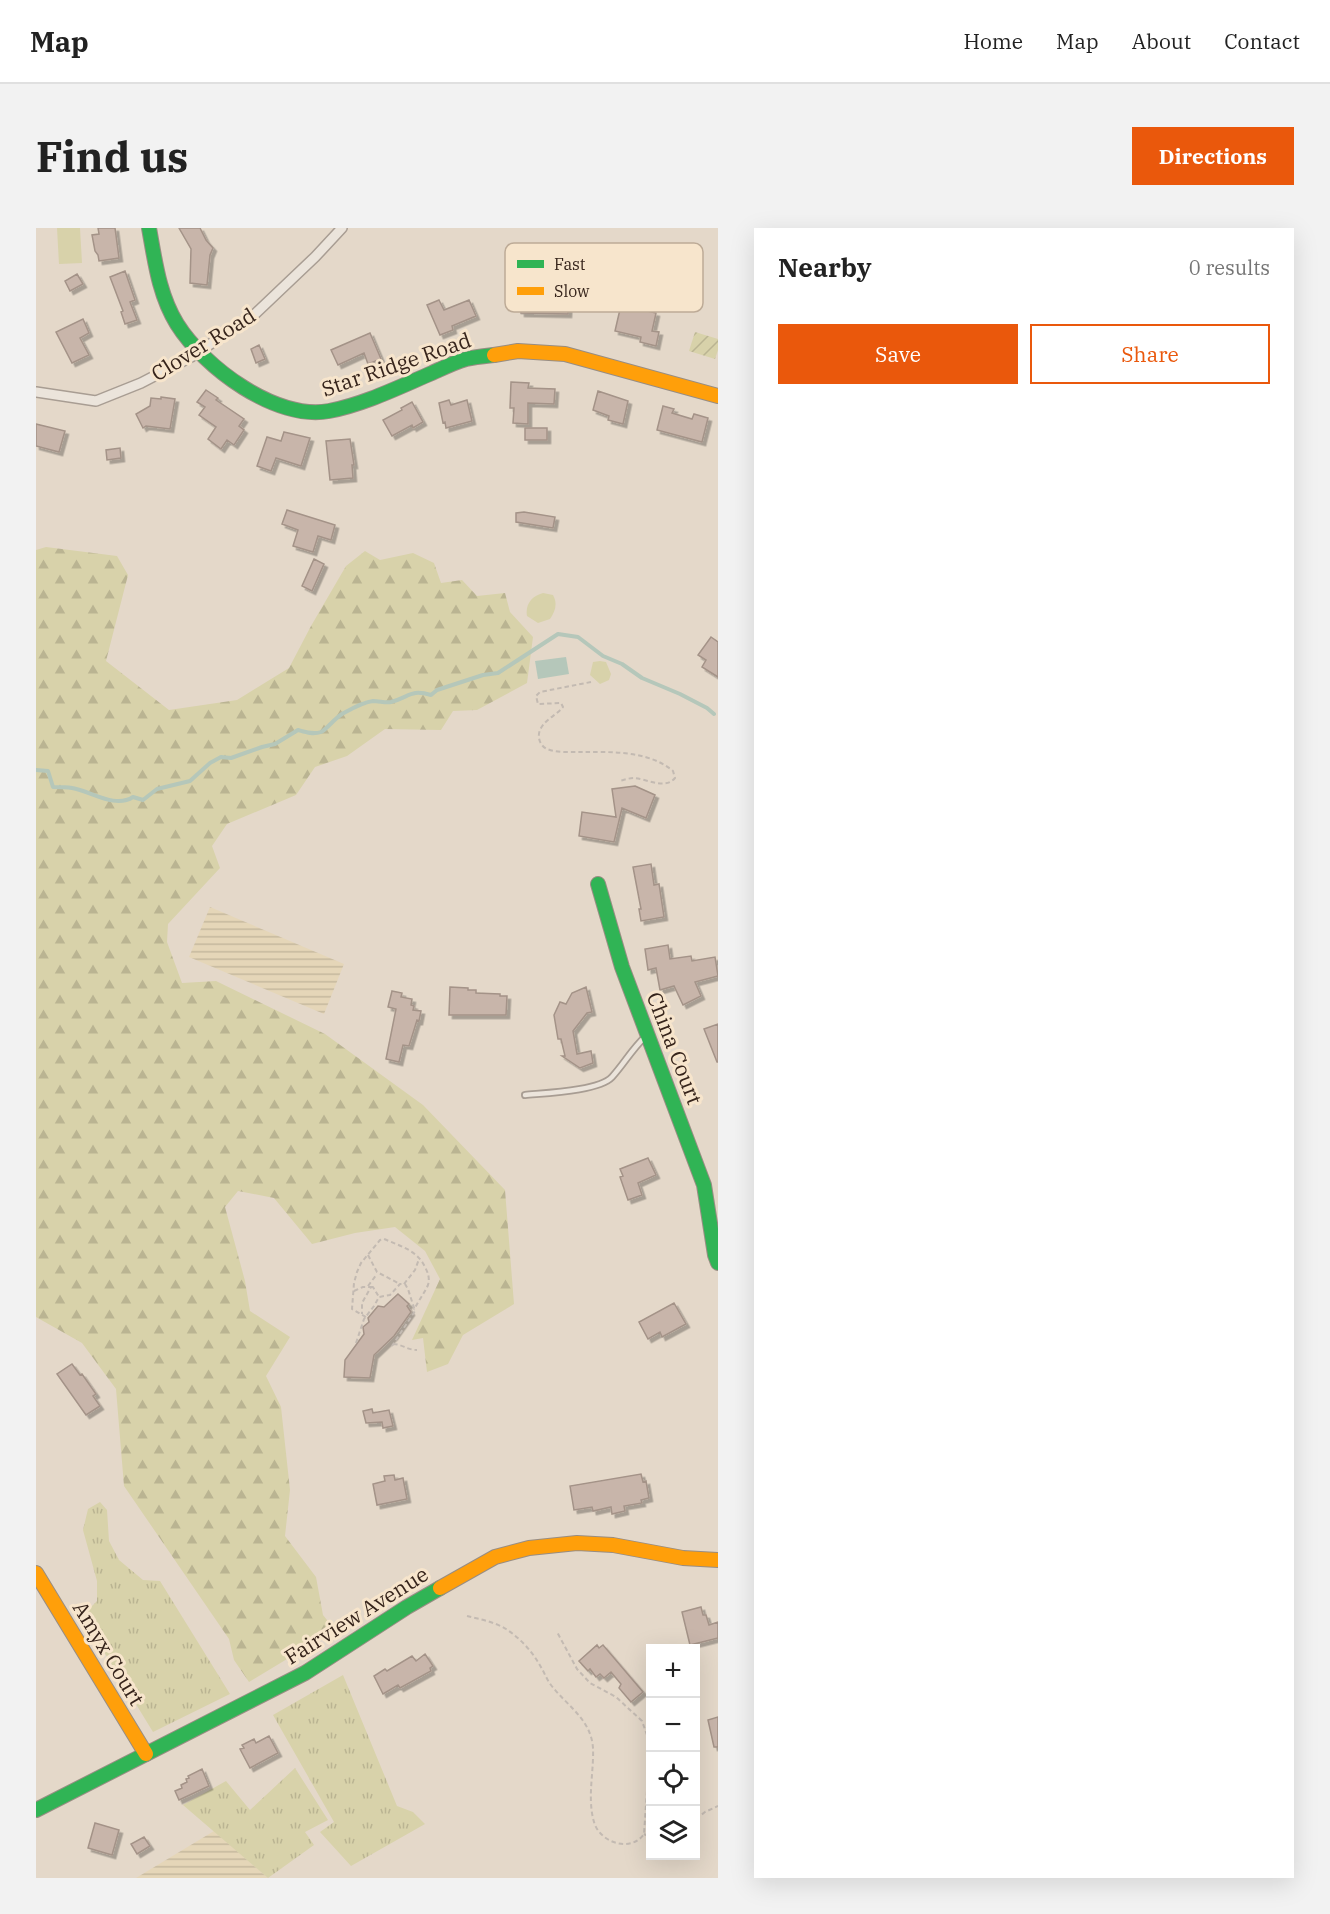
<!DOCTYPE html>
<meta charset="utf-8">
<style>
:root{--surface:#fff;--page:#f2f2f2;--text:#222;--muted:#767676;--line:#e0e0e0;--accent:#ea580c}
body{margin:0;font-family:"IBM Plex Serif",serif;background:var(--page);color:var(--text)}
.controls{position:absolute;right:18px;bottom:18px;display:grid;overflow:hidden;border-radius:0px;box-shadow:0 6px 24px #0002}
.controls button{width:54px;height:54px;display:grid;place-items:center;padding:0;border:0;border-bottom:2px solid var(--line);background:var(--surface);color:var(--text);font:30px sans-serif}
.list{margin:0;padding:0;list-style:none}
h2{display:flex;justify-content:space-between;align-items:center;height:78px;margin:0;padding:0 24px;font-size:26px}
h2 small{font-size:20px;font-weight:400;color:var(--muted)}
.actions{display:flex;gap:12px;padding:18px 24px}
.actions a{flex:1;padding:14px 0;border:2px solid var(--accent);border-radius:0px;text-align:center;font-size:21px;color:var(--accent)}
.actions .main{background:var(--accent);color:#fff}
.icon{flex:none;width:33px;height:33px;fill:none;stroke:currentColor;stroke-width:2;stroke-linecap:round;stroke-linejoin:round}
.map{position:relative;flex:none;width:682px;height:1650px;overflow:hidden;border-radius:0px}
header{display:flex;align-items:center;gap:36px;box-sizing:border-box;height:84px;padding:0 30px;background:var(--surface);border-bottom:2px solid var(--line)}
header strong{font-size:28px}
nav{display:flex;gap:33px;margin-inline-start:auto;font-size:21px}
.intro{display:flex;align-items:center;justify-content:space-between;box-sizing:border-box;height:144px;padding:0 36px}
h1{margin:0;font-size:42px}
.button{padding:15px 27px;border-radius:0px;background:var(--accent);color:#fff;font-size:21px;font-weight:700}
main{display:flex;gap:36px;padding:0 36px}
aside{flex:1;background:var(--surface);border-radius:0px;box-shadow:0 6px 24px #0002}
.map>svg:first-child{display:block}
</style>
<header>
<strong>Map</strong>
<nav><a>Home</a><a>Map</a><a>About</a><a>Contact</a></nav>
</header>
<div class="intro"><h1>Find us</h1><a class="button">Directions</a></div>
<main>
<div class="map">
<svg width="682" height="1650" viewBox="0 0 682 1650">
<defs>
<pattern id="farmland-rules" width="6" height="5" patternUnits="userSpaceOnUse" patternTransform="scale(1.5)"><rect width="6" height="5" fill="#e5d6b8"/><path d="M0 2.5h6" fill="none" stroke="#c5b89e"/></pattern>
<pattern id="grass-tufts" width="24" height="20" patternUnits="userSpaceOnUse" patternTransform="scale(1.5)"><rect width="24" height="20" fill="#d8d2aa"/><path d="M3 7l-1-3M5 7V3M7 7l1-3M15 17l-1-3M17 17v-4M19 17l1-3" fill="none" stroke="#bab492"/></pattern>
<pattern id="forest-firs" width="22" height="20" patternUnits="userSpaceOnUse" patternTransform="scale(1.5)"><rect width="22" height="20" fill="#d8d2aa"/><path d="M5 1l3.5 6h-7zM16 11l3.5 6h-7z" fill="#bab492"/></pattern>
<pattern id="garden-furrows" width="10" height="10" patternUnits="userSpaceOnUse" patternTransform="scale(1.5)"><rect width="10" height="10" fill="#d8d2aa"/><path d="M-1 1l2-2M0 10L10 0M9 11l2-2" fill="none" stroke="#bab492"/></pattern>
<filter id="shadow"><feDropShadow dx="3.5" dy="3.5" stdDeviation="0" flood-color="#0004"/></filter>
</defs>
<rect width="100%" height="100%" fill="#e4d8c9"/>
<path fill="url(#farmland-rules)" d="M174,679L308,736L288,786L153,729Z
M178,1603L232,1650H100Z"/>
<path fill="url(#grass-tufts)" d="M64,1274L71,1282L73,1313L83,1332L107,1352L124,1353L194,1466L117,1504L46,1388L61,1373V1353L47,1302L52,1281Z
M307,1447L361,1578L377,1584L389,1596L315,1638L284,1604L298,1594L237,1487Z
M259,1540L292,1592L269,1604L278,1617L232,1650L147,1577L190,1553L214,1582Z"/>
<path fill="url(#forest-firs)" d="M10,319L81,328L92,347L70,433L133,482L201,472L253,440L275,398L310,338L329,323L344,332L377,325L398,335L405,355L426,352L441,368L469,365L474,384L497,409L491,455L441,482L417,483L405,502L349,501L311,528L279,539L260,567L191,596L176,618L184,640L132,696L131,714L146,755L180,753L289,806L387,877L469,962L478,1076L427,1107L412,1136L391,1144L387,1110L376,1112L404,1051L389,1023L359,999L319,1005L276,1016L238,970L202,963L189,979L209,1053L214,1083L254,1109L230,1148L245,1179L254,1262L249,1308L280,1349L287,1387L299,1402L213,1454L198,1432L193,1411L88,1258L80,1161L46,1115L0,1089V322Z"/>
<path fill="#d8d2aa" d="M21,0H44L46,35L23,36Z
M507,365L517,367C522,376 519,384 514,391L502,395L491,388C489,376 496,368 507,365Z
M564,433L570,434L575,446L573,452L564,456L554,447L557,434Z"/>
<path fill="url(#garden-furrows)" d="M659,104L682,111V122L679,131L653,123Z"/>
<path fill="#b5c7ba" d="M530,429L533,446L502,451L499,433Z"/>
<g fill="none" stroke-linecap="round" stroke-linejoin="round">
<path stroke="#b5c7ba" stroke-width="4" d="M0,542L12,543L17,559C23,559 30,559 36,560C55,563 79,581 97,569L107,572L121,561L154,553L174,535L185,529L195,530L226,519L239,516L262,502C269,504 277,507 285,504C291,501 298,491 306,486C315,481 327,474 337,473C343,473 350,475 355,474C374,469 374,461 395,467L401,462L447,447L462,445L522,406L542,409L567,428L586,436L606,450L644,466L671,480L678,486"/>
</g>
<path fill="#c8b5aa" stroke="#a49388" stroke-width="1.5" filter="url(#shadow)" d="M62,0H79L83,30L63,33L62,27L59,23L56,7L63,6Z
M143,0H164L170,12L177,20L174,27L171,57L154,55L155,21Z
M501,37L510,38V43L534,44L532,86L485,85V82H482L483,52L500,53Z
M89,43L99,72L94,74L101,92L89,96L85,84L87,83L74,49Z
M41,46L47,56L34,63L29,53Z
M403,72L408,82L433,72L440,88L416,98L417,102L404,107L391,77Z
M585,77L620,85L616,103L623,104L620,118L604,114L605,109L579,103Z
M47,91L53,105L44,110L53,127L36,135L20,104Z
M334,105L345,131L332,136L328,125L302,137L295,122Z
M223,117L229,131L220,135L215,121Z
M475,154L493,155L492,160L519,161L518,176L492,175V196L477,195L478,180H474Z
M170,162L182,170L180,172L208,191L203,198L208,202L198,217L191,212L185,221L172,211L180,199L163,187L169,179L161,174Z
M562,163L592,173L587,196L572,192L573,188L557,182Z
M125,169L139,171L134,201L110,198L107,200L100,186L114,178L115,170L125,171Z
M413,172L415,177L431,172L436,193L410,200L409,194L407,195L403,175Z
M376,174L387,194L377,200L376,197L356,208L347,192L366,182L365,180Z
M627,178L638,181L636,185L656,191L658,186L672,190L666,214L621,202Z
M0,196L29,203L23,224L0,218Z
M489,200H511V212H489Z
M248,204L274,210L265,238L240,230L235,243L221,238L231,209L245,213Z
M314,211L318,237H316L317,250L294,252L290,213Z
M84,220L85,230L71,232L70,222Z
M251,282L299,297L295,312L282,308L277,324L257,318L262,302L246,296Z
M488,284L519,289L517,300L480,294V285Z
M278,331L288,336L276,363L266,358Z
M675,409L682,414V449L666,439L670,432L662,427Z
M599,558L619,567L610,590L586,580L578,614L543,608L546,584L580,589L576,561Z
M615,636L618,657L623,656L628,689L605,693L603,681H605L597,639Z
M632,717L634,731L655,728L656,733L679,729L682,748L659,754L665,768L647,777L638,758L624,762L620,740L612,742L609,721Z
M414,759L432,760V762H440V765L464,766V768H471L470,787H413Z
M550,759L556,784L551,785L537,803L541,826L555,823L557,835L544,840L526,828H529L525,811H522L518,787L524,774L530,776L536,765Z
M356,763L366,765L365,769L376,771L375,777L378,778L377,782L385,783L383,793L381,792L373,818L367,817L363,834L350,831L360,781L352,779Z
M682,796V834H681L668,801Z
M612,930L620,947L602,955L606,967L592,972L584,949L587,948L584,941Z
M362,1066L373,1076L371,1078L375,1084L358,1108L338,1127L334,1150L308,1149L309,1132L328,1106L327,1099L333,1094L332,1090L342,1078L348,1079Z
M638,1075L650,1096L626,1109L624,1104L612,1111L603,1094Z
M36,1136L44,1147L46,1146L60,1166L57,1168L64,1178L50,1187L21,1146Z
M336,1181L337,1185L353,1182L357,1198L347,1200L346,1194L330,1195L327,1183Z
M605,1246L607,1254L610,1253L613,1270L605,1272L606,1275L588,1278L589,1283L576,1286L575,1279L557,1283L556,1279L538,1282L534,1258Z
M358,1247L359,1252L367,1250L371,1271L341,1277L337,1256L349,1253L348,1248Z
M665,1379L667,1387H670L673,1397L682,1394V1410L654,1417L646,1384Z
M561,1417L563,1420L567,1417L607,1464L595,1474L583,1460L585,1456L575,1444L568,1450L564,1446L560,1449L554,1441L552,1443L543,1433Z
M389,1426L397,1438L394,1440L395,1443L364,1460L362,1457L347,1466L338,1448L349,1441L351,1443L376,1428L380,1433Z
M682,1489V1519H678L672,1492Z
M233,1508L242,1525L214,1540L204,1521L208,1520L206,1517L218,1511L220,1515Z
M166,1541L173,1558L143,1572L139,1563L146,1560L145,1557L151,1554L150,1551L153,1550L152,1548Z
M59,1595L83,1602L76,1627L52,1620Z
M108,1609L114,1618L101,1626L95,1616Z"/>
<g fill="none" stroke-linecap="round" stroke-linejoin="round">
<defs>
<path id="lane" d="M489,867C509,865 563,863 576,849C588,836 596,821 609,809"/>
<path id="street" d="M0,164L60,173L105,155L155,129L219,86L279,29L306,0"/>
<path id="fast" d="M113,0C119,33 123,67 141,96C168,139 240,193 293,183C329,176 363,159 396,145C407,140 419,134 430,131C439,129 449,128 458,127
M562,656L586,739L668,957L679,1027L682,1035
M0,1582L269,1445L371,1379L404,1360"/>
<path id="slow" d="M458,127L482,123L529,126L682,168
M0,1345L110,1526
M404,1360L459,1329L493,1320L541,1315L577,1317L647,1330L682,1332"/>
</defs>
<use href="#lane" stroke="#a89d93" stroke-width="8"/>
<use href="#street" stroke="#a89d93" stroke-width="12"/>
<use href="#fast" stroke="#988d83" stroke-width="16"/>
<use href="#slow" stroke="#988d83" stroke-width="16"/>
<path stroke="#c3bab2" stroke-width="2" stroke-dasharray="4.5 3" stroke-linecap="butt" d="M555,454L504,464L500,468L502,476L525,475L527,479C521,487 509,491 504,502C501,509 504,518 511,521C521,525 533,524 544,524C574,524 612,522 637,543L639,550C629,562 611,551 598,550C593,550 588,552 583,553
M332,1027L341,1044L364,1056
M368,1056L379,1042L383,1031
M332,1058L341,1046
M335,1059H337L343,1069
M318,1063L327,1059H335L326,1075V1086
M330,1089L316,1081L318,1055L321,1044L325,1035L344,1012L348,1011C364,1018 381,1022 389,1039C392,1045 394,1050 392,1057C388,1066 382,1073 378,1082
M320,1115L328,1091L338,1078L343,1069L354,1067L364,1056H369L372,1061L379,1083L356,1118
M357,1116C366,1116 371,1122 381,1122
M431,1388C443,1391 459,1394 470,1401C485,1411 497,1424 506,1441C509,1446 511,1452 515,1457C531,1478 555,1491 557,1520C558,1544 551,1570 558,1594C564,1615 595,1625 608,1606L613,1534L611,1507L606,1493L580,1469L554,1455L541,1441L521,1404
M660,1591L669,1584L682,1578
M608,1606L614,1609"/>
<use href="#lane" stroke="#ebe4db" stroke-width="4.5"/>
<use href="#street" stroke="#ebe4db" stroke-width="9"/>
<use href="#fast" stroke="#30b455" stroke-width="14"/>
<use href="#slow" stroke="#ff9f0a" stroke-width="14"/>
</g>
<g text-anchor="middle" dominant-baseline="central" stroke-width="6" stroke-linejoin="round" paint-order="stroke">
<g font-size="21" fill="#36241b" stroke="#f7e5cc">
<text transform="translate(167 116) rotate(-32)">Clover Road</text>
<text transform="translate(360 136) rotate(-19)">Star Ridge Road</text>
<text transform="translate(639 820) rotate(69)">China Court</text>
<text transform="translate(320 1387) rotate(-32)">Fairview Avenue</text>
<text transform="translate(73 1425) rotate(59)">Amyx Court</text>
</g>
</g>
<rect x="469" y="15" width="198" height="69" rx="9" fill="#f7e5cc" stroke="#bdab97" stroke-width="1.5"/>
<rect x="481" y="32" width="27" height="8" fill="#30b455"/>
<rect x="481" y="59" width="27" height="8" fill="#ff9f0a"/>
<g font-size="16" fill="#36241b">
<text x="518" y="42">Fast</text>
<text x="518" y="69">Slow</text>
</g>
</svg>
<div class="controls">
<button>+</button>
<button>−</button>
<button><svg class="icon" aria-label="locate" viewBox="0 0 24 24"><circle cx="12" cy="12" r="6"/><path d="M12 2v4M12 18v4M2 12h4M18 12h4"/></svg></button>
<button><svg class="icon" aria-label="layers" viewBox="0 0 24 24"><path d="M12 4l9 5-9 5-9-5zM3 14l9 5 9-5"/></svg></button>
</div>
</div>
<aside>
<h2>Nearby<small>0 results</small></h2>
<ul class="list">
</ul>
<div class="actions"><a class="main">Save</a><a>Share</a></div>
</aside>
</main>
